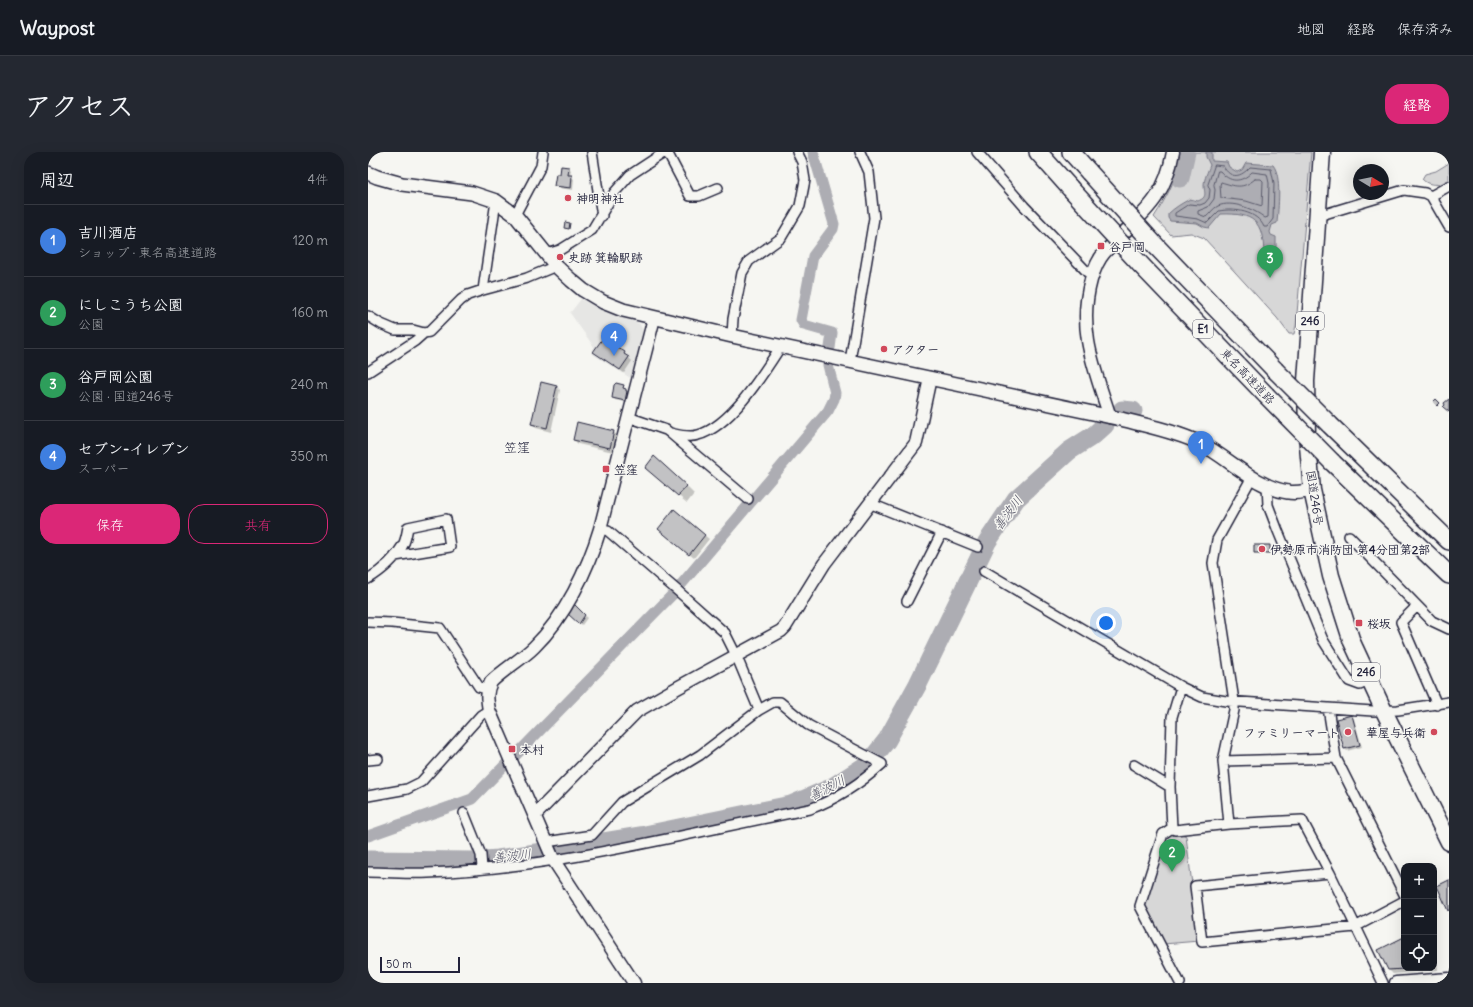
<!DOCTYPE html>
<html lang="ja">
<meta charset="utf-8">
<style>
:root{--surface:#171b24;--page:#242831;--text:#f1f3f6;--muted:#9ea1a6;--line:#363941;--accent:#db2777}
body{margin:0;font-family:Delius,"Klee One",sans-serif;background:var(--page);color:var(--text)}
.controls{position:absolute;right:12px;bottom:12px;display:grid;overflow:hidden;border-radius:8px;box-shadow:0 4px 16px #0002}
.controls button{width:36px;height:36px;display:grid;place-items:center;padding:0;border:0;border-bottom:1px solid var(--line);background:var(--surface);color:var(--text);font:20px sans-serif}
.compass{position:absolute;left:985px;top:12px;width:36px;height:36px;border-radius:50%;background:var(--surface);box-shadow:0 4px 16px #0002;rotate:100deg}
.scale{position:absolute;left:12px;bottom:10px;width:80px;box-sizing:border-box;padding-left:4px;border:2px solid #22223b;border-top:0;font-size:11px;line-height:14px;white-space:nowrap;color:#22223b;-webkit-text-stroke:3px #f6f6f2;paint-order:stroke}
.you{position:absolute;left:738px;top:471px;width:14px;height:14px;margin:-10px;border:3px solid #fff;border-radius:50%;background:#1a73e8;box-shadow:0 0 0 6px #1a73e833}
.badge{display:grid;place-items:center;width:26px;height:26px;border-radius:50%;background:var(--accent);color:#fff;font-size:13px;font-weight:700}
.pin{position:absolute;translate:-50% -33px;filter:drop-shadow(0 1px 2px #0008)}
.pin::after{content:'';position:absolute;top:21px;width:14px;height:12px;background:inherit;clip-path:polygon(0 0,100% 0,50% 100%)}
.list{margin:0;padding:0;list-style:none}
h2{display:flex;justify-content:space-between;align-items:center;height:52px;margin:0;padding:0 16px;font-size:17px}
h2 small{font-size:13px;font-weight:400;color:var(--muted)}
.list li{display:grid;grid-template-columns:26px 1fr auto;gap:12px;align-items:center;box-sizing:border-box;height:72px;padding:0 16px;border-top:1px solid var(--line)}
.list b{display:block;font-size:15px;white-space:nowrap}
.list p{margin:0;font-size:13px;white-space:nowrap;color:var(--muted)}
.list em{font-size:13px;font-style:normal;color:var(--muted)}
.actions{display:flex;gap:8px;padding:12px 16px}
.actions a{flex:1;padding:9px 0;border:1px solid var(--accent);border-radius:16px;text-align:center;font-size:14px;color:var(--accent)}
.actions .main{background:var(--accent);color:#fff}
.icon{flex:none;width:22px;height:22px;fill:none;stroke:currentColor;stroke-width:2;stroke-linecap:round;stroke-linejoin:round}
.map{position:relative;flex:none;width:1081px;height:831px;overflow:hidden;border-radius:16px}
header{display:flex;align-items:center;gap:24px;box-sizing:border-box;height:56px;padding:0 20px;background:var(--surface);border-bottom:1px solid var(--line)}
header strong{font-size:19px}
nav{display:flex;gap:22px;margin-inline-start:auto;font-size:14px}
.intro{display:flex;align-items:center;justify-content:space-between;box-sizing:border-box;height:96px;padding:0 24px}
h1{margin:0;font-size:28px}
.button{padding:10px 18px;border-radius:16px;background:var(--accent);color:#fff;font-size:14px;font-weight:700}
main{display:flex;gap:24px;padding:0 24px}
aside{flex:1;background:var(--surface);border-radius:16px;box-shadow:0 4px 16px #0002}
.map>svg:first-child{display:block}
</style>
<header>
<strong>Waypost</strong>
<nav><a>地図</a><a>経路</a><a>保存済み</a></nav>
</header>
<div class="intro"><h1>アクセス</h1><a class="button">経路</a></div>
<main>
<aside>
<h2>周辺<small>4件</small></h2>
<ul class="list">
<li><span class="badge" style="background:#3f7fe0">1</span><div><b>吉川酒店</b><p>ショップ · 東名高速道路</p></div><em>120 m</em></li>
<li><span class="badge" style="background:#2e9e5b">2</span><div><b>にしこうち公園</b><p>公園</p></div><em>160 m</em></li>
<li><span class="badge" style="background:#2e9e5b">3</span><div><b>谷戸岡公園</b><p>公園 · 国道246号</p></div><em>240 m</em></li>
<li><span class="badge" style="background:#3f7fe0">4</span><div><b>セブン-イレブン</b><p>スーパー</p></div><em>350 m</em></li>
</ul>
<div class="actions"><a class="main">保存</a><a>共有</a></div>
</aside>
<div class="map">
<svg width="1081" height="831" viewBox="0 0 1081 831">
<rect width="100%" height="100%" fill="#f6f6f2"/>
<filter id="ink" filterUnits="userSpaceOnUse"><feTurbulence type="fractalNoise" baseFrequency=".025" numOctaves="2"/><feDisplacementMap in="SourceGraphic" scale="8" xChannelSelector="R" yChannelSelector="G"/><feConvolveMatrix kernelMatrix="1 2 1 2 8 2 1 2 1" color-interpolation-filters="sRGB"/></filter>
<g filter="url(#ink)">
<path fill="#e6e6e4" d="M213,147L237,160L271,171L277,182L264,227L223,201L226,195L202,161Z"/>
<path fill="#d7d7d7" stroke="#7c7c89" d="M814,0H943L928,173L926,182H921L909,166L836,86L823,81L803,83L786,65C799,45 810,24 814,0Z
M1081,11V31C1072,32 1061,35 1054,27L1057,22L1068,19Z
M812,681L818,684L831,789L795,792L775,753L796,687L800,682Z"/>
<path fill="#adadb3" stroke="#757583" d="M838,0H844V9L859,10L861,15L869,20L874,18L878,11L905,13C914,24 910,57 909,71L904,73L902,80L903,83L908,85V105L896,102C895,69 886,61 853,62L841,76L836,75L829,71L802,69L800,66V62C806,56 814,51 822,47L830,49C840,45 836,41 836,33C836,27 840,19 842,13L838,5Z"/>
<path fill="#0003" d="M201,16L203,18L202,24L206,27L205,38L190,36L187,34Z
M235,187L256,201L264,209L256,221L227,200Z
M188,234L192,238L183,280L168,276L164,272Z
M255,234L261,243L259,250L247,248L245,245Z
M245,280L249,283L245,300L210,292L206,288Z
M286,323L318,334L326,342L319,351Z
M306,359L341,387L326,406L295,381Z
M206,454L219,466L214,473L202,461Z
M983,564L986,567L994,595L979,599L977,597Z
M1036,786V816H1066V798L1069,803L1070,818L1025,822L1021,818Z"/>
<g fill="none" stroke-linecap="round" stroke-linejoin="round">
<path stroke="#5a5a6b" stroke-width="1" d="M847,13L855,14C863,28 873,25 882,15L903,17L906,31L905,67L899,75H896C889,59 866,56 851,59L839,71L830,67L807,64V61L821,52L832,53L837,51L841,46L842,38L840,33Z
M850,19H852C862,31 873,31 884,20L899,22L901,31L900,65L897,66C886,57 864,48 850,54C845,56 842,62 838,65L830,62V59L840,55L846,47L847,38L846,33Z
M887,27H893L895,29L894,54L878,49L853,46L852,33L853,30C867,34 874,38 887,27Z"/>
<path stroke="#adadb3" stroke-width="11" d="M445,0L466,72L465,77L445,104L433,168L436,173L464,181L462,196
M312,434L460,259L466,247L467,241L460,213
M148,603L306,441
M0,684L104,647L138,612"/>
<path stroke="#adadb3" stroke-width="19" d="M812,26L818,0
M754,258L765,259
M0,708L104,709L130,707L193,697L277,683L423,653L463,636L500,612L519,588L550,532L619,390L648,347L701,299L726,283L737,273"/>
</g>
<path fill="#c2c2c4" stroke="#22223b" d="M193,14L201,15L200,23H204L203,36L186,34L188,22H192Z
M197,70L202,71L201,77L196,76Z
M235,186L257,200L256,202L261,205L252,218L225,200Z
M173,230L189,234L179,276L163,272Z
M248,231L256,233L255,236L258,237V239H259L257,249L244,246L246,233Z
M1068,247L1072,251L1069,254L1065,250Z
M1081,247V260L1075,255L1077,253L1076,251Z
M209,270L246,279L242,296L205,288Z
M286,304L319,334L310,344L277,316Z
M306,357L337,383L321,403L290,377Z
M886,393H902V401H886Z
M206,452L217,463L211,472L200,462Z
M984,563L992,593L976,597L968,567Z
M1081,728V758L1080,759L1069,734Z
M1036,785V816H1052L1020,818L1010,798Z"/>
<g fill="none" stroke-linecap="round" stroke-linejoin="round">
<defs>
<path id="minor" d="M224,0L234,64
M299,0L322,44H331L350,36
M609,0L656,54L724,125
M1063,44L1081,34
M147,63L173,14L175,0
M950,64L1036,38L1057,41L1063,44L1081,75
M179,102L192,98L224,78L246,41L262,23L297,0
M115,138L128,49
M0,164L13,172L27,178H45L56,181
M364,184L365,167L374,121L381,109L413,86L432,54L437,28L434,10L429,0
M482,209L506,66L501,20L492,0
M0,220L47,189L56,181L61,180L93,148L100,143L115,138L159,126L188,114
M260,265L298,278L302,281L380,347
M302,281C311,283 321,286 330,283C363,274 395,222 413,194
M899,333L900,353L910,379L955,488L981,529L992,533L1002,528
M501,351L610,395
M232,377L240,379L311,440L357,481L368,503L391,558
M981,384L1064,469L1081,477
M616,419L813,535L834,545L858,549L1005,559L1030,558L1081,550
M0,427C13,419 27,407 35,393C38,388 39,380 40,375L78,367L82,395L27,404
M539,449L574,380
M1049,454L1033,470L1069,553
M0,470L24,471L72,476L111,535L120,537
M960,556L968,606L1036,742
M0,608L10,607
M855,609L968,606
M766,613L802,635
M0,644L39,637L53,630L113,563L121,558
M96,661L113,703L114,717
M861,672L855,609L866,558V549L845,411L849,388L884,325
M804,676L807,678L861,672L934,668L962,721L1015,831
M804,676L795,682L772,754L812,831
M804,676L802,635L804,565L813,535
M0,720C20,720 40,722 60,721C189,716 316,682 442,657C468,647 493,631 514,612L440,573L412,550H405L391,558L332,603L254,650L224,683L178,690
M962,721L827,734L834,790L987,775L1036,749"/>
<path id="tertiary" d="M742,265C727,218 709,178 723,128C726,118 729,109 736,101C769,64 796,53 805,0
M167,663L269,559L309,536L413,479L417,475L456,412L548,291L562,226
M266,831L186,709L121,558C119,547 118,540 123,530C136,517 153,508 166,495C197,465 220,417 232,377L286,166
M1028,831L1081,827"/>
<path id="secondary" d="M0,21L9,25L34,32L104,41L128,49L147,63L188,114L203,128L215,138L235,150L255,158L364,184L753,267C779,274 807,279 832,291C861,306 887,335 920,340C928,342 937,339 944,338"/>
<path id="trunk" d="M954,0L938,229L939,283L944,338L963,424L984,490L1016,559L1081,690"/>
<path id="motorway" d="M670,0L702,36
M703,0L721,20
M787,93L907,218
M771,111L898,243
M961,272L1081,389
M964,310L1081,423"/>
</defs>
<use href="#minor" stroke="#22223b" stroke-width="12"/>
<use href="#tertiary" stroke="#22223b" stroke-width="15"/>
<use href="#secondary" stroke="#22223b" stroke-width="16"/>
<use href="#trunk" stroke="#22223b" stroke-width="19"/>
<use href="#motorway" stroke="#22223b" stroke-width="20"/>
<use href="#minor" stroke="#f6f6f2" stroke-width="9"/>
<use href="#tertiary" stroke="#f6f6f2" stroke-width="12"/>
<use href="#secondary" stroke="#f6f6f2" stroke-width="13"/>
<use href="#trunk" stroke="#f6f6f2" stroke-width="16"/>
<use href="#motorway" stroke="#f6f6f2" stroke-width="17"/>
<defs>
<path id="motorway-bridge" d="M721,20L787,93
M702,36L771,111
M907,218L961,272
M898,243L964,310"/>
</defs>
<use href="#motorway-bridge" stroke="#22223b" stroke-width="20" stroke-linecap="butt"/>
<use href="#motorway-bridge" stroke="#f6f6f2" stroke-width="17"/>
</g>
</g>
<g fill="#d1495b" stroke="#f6f6f2" stroke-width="1.5">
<circle cx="200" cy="46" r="4"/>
<rect x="729" y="90" width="8" height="8" rx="2"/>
<circle cx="192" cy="105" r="4"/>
<circle cx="516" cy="197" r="4"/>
<rect x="234" y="313" width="8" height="8" rx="2"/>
<circle cx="894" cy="397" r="4"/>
<rect x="987" y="467" width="8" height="8" rx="2"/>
<circle cx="980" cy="580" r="4"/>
<circle cx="1066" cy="580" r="4"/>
<rect x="140" y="593" width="8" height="8" rx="2"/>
</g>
<g text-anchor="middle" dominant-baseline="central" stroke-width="3" stroke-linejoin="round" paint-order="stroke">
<g fill="#f6f6f2" stroke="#626272" stroke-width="1">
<rect x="928" y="160" width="28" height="18" rx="3"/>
<rect x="825" y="168" width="20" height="18" rx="3"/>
<rect x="984" y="511" width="28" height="18" rx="3"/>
</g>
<g font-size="11" font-weight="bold" fill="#22223b">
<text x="942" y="169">246</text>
<text x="835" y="177">E1</text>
<text x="998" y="520">246</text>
</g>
<g font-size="12" font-weight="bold" fill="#22223b" stroke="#f6f6f2" text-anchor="start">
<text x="208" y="46">神明神社</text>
<text x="741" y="94">谷戸岡</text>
<text x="200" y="105">史跡 箕輪駅跡</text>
<text x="524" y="197">アクター</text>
<text x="246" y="317">笠窪</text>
<text x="902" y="397">伊勢原市消防団 第4分団第2部</text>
<text x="999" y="471">桜坂</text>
<text x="972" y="580" text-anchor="end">ファミリーマート</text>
<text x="1058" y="580" text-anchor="end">華屋与兵衛</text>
<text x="152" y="597">本村</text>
</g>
<g font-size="12" fill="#22223b" stroke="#f6f6f2">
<text transform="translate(880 224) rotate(46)">東名高速道路</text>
<text transform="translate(947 346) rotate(81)">国道246号</text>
</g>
<g font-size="13" fill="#22223b" stroke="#f6f6f2">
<text x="149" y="295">笠窪</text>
</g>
<g font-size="13" font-style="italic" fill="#535365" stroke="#f6f6f2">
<text transform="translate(640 361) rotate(-53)">善波川</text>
<text transform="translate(459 636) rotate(-27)">善波川</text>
<text transform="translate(144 704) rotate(-7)">善波川</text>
</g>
</g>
</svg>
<div class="controls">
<button>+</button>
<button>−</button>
<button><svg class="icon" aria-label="locate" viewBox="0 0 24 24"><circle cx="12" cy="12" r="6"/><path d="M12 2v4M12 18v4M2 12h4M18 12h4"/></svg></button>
</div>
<svg class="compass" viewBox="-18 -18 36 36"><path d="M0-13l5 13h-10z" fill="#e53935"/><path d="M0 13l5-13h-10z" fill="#9ea1a6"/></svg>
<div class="scale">50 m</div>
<div class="you"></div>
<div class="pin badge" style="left:833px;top:312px;background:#3f7fe0">1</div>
<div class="pin badge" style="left:804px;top:720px;background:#2e9e5b">2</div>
<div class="pin badge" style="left:902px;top:126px;background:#2e9e5b">3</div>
<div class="pin badge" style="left:246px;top:204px;background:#3f7fe0">4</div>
</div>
</main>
